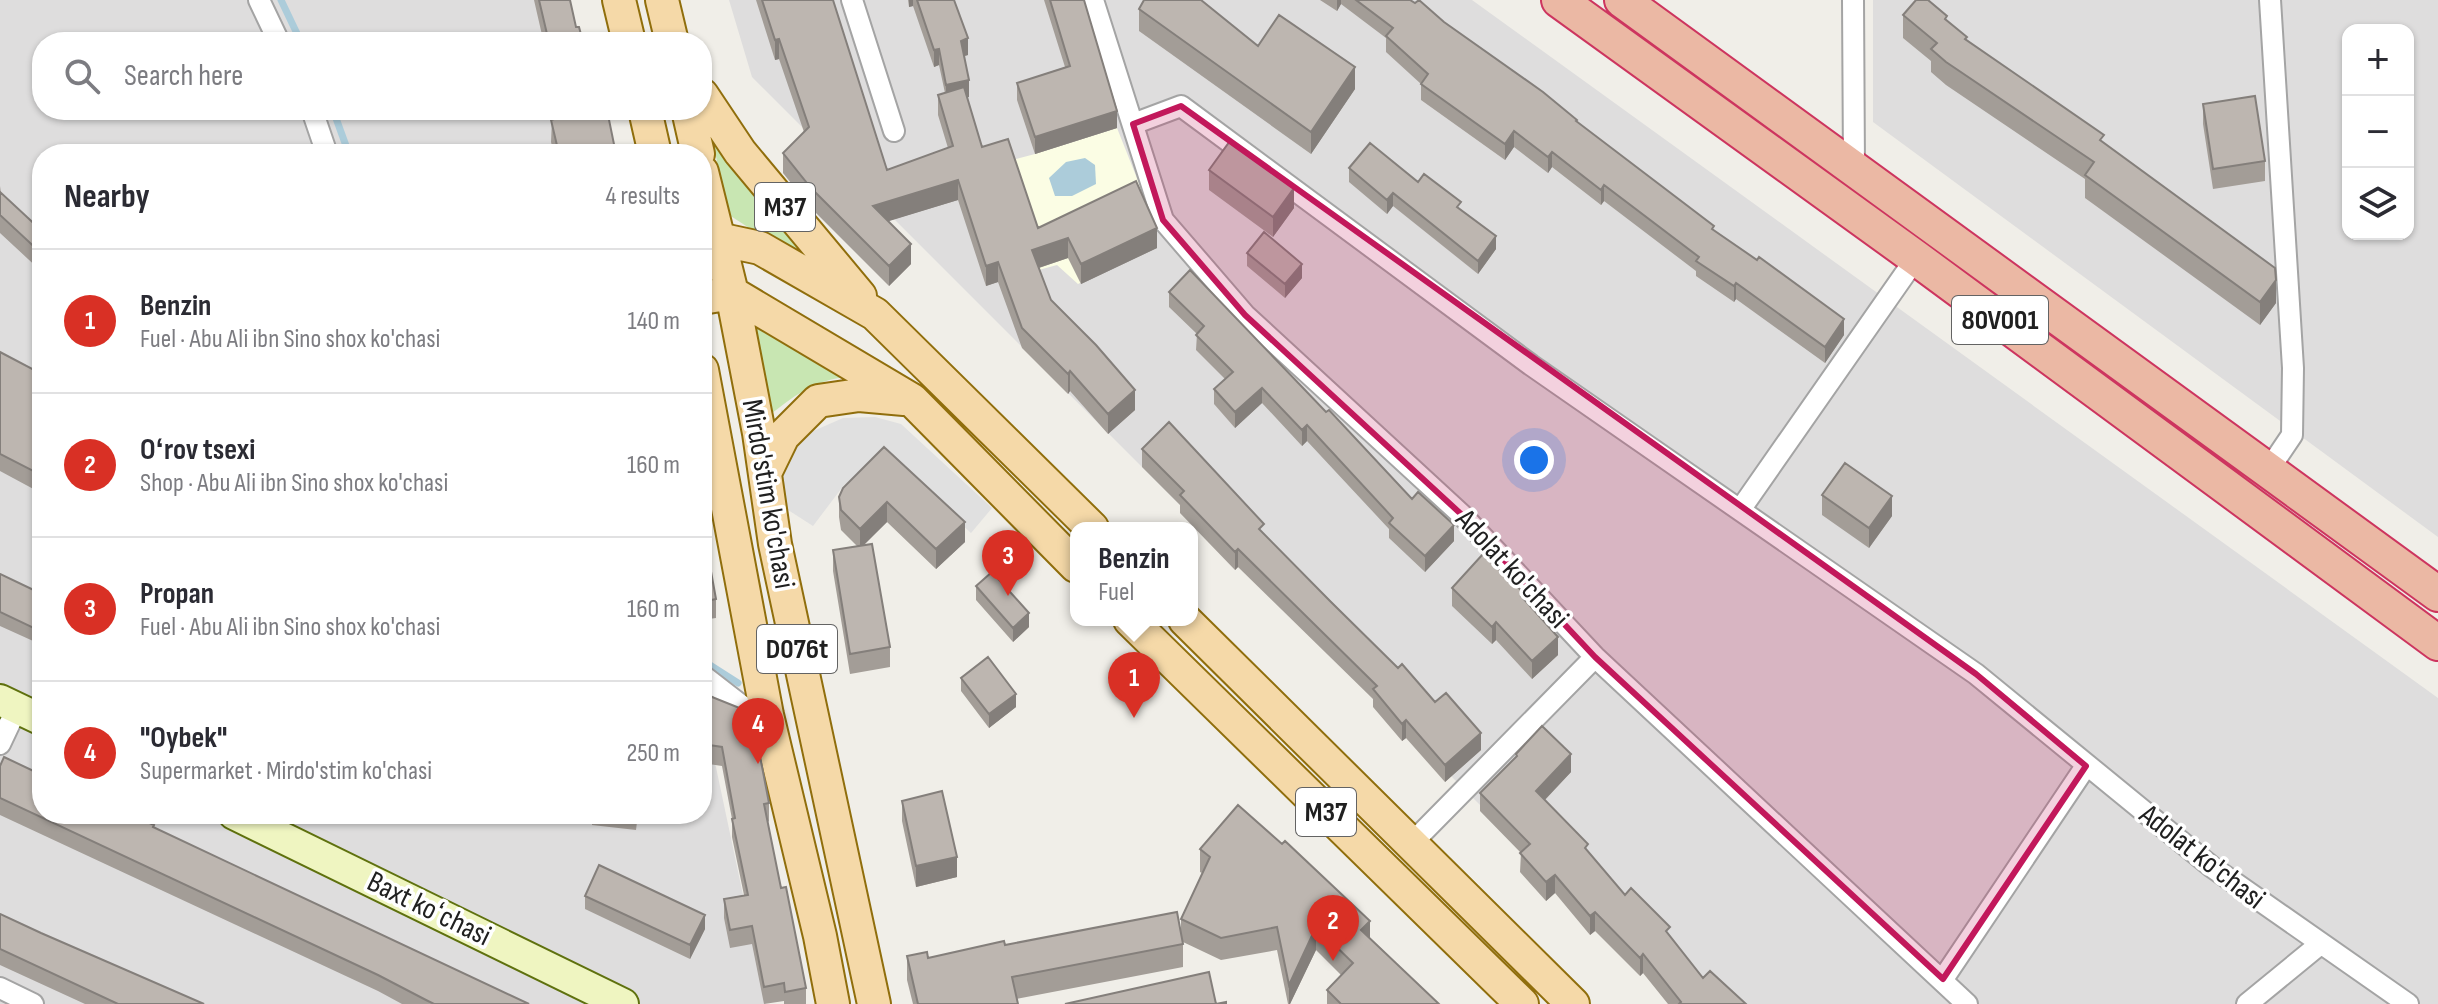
<!DOCTYPE html>
<meta charset="utf-8">
<style>
:root{--surface:#fff;--page:#f7f7f7;--text:#2b2b33;--muted:#7c7c81;--line:#e1e1e2;--accent:#d93025}
body{margin:0;font-family:"Sofia Sans Condensed",sans-serif;background:var(--page);color:var(--text)}
.controls{position:absolute;right:24px;top:24px;display:grid;overflow:hidden;border-radius:16px;box-shadow:0 2px 6px #0004}
.controls button{width:72px;height:72px;display:grid;place-items:center;padding:0;border:0;border-bottom:2px solid var(--line);background:var(--surface);color:var(--text);font:40px sans-serif}
.you{position:absolute;left:1534px;top:460px;width:28px;height:28px;margin:-20px;border:6px solid #fff;border-radius:50%;background:#1a73e8;box-shadow:0 0 0 12px #1a73e833}
.badge{display:grid;place-items:center;width:52px;height:52px;border-radius:50%;background:var(--accent);color:#fff;font-size:26px;font-weight:700}
.pin{position:absolute;translate:-50% -66px;filter:drop-shadow(0 2px 4px #0008)}
.pin::after{content:'';position:absolute;top:42px;width:28px;height:24px;background:inherit;clip-path:polygon(0 0,100% 0,50% 100%)}
.popup{position:absolute;left:1070px;top:522px;width:128px;height:104px;box-sizing:border-box;display:grid;place-content:center;border-radius:16px;background:var(--surface);filter:drop-shadow(0 2px 6px #0005);font-size:26px;white-space:nowrap;color:var(--muted)}
.popup b{font-size:30px;color:var(--text)}
.popup::after{content:'';position:absolute;left:50%;top:100%;margin-left:-16px;border:16px solid transparent;border-top-color:var(--surface)}
.list{margin:0;padding:0;list-style:none}
h2{display:flex;justify-content:space-between;align-items:center;height:104px;margin:0;padding:0 32px;font-size:34px}
h2 small{font-size:26px;font-weight:400;color:var(--muted)}
.list li{display:grid;grid-template-columns:52px 1fr auto;gap:24px;align-items:center;box-sizing:border-box;height:144px;padding:0 32px;border-top:2px solid var(--line)}
.list b{display:block;font-size:30px;white-space:nowrap}
.list p{margin:0;font-size:26px;white-space:nowrap;color:var(--muted)}
.list em{font-size:26px;font-style:normal;color:var(--muted)}
.icon{flex:none;width:44px;height:44px;fill:none;stroke:currentColor;stroke-width:2;stroke-linecap:round;stroke-linejoin:round}
.map{position:relative;flex:none;width:2438px;height:1004px;overflow:hidden}
.search{position:absolute;background:var(--surface);box-shadow:0 2px 6px #0004;left:32px;top:32px;width:680px;height:88px;display:flex;align-items:center;gap:20px;box-sizing:border-box;padding:0 28px;border-radius:32px;color:var(--muted);font-size:30px}
.panel{position:absolute;background:var(--surface);box-shadow:0 2px 6px #0004;left:32px;top:144px;width:680px;height:680px;border-radius:32px}
.map>svg:first-child{display:block}
</style>
<div class="map">
<svg width="2438" height="1004" viewBox="0 0 2438 1004">
<rect width="100%" height="100%" fill="#f0eee8"/>
<path fill="#dedddd" fill-rule="evenodd" d="M0,0H555L564,42H42V110H578L587,154H42V814H702V701L766,1004H0Z
M729,0H1472L2438,698V1004H1679L752,77Z
M1873,0H2438V537L1873,122ZM2348,30H2408V234H2348Z"/>
<path fill="#fbfde4" d="M1117,128L1142,191L1156,246L1078,284L1057,265L988,284L955,175L1035,154Z"/>
<path fill="#c8e6b2" d="M713,139L832,281L726,213Z
M754,321L847,377C813,380 793,397 767,417L750,330Z"/>
<path fill="#e0e0e0" d="M875,417L901,424L992,508L971,533L885,453L844,485L813,526L785,508L778,471L790,451L811,432L843,418Z"/>
<path fill="#acccda" d="M1085,158L1095,165L1096,184L1072,196H1055L1049,178L1066,162Z"/>
<g fill="none" stroke-linecap="round" stroke-linejoin="round">
<path stroke="#acccda" stroke-width="7" d="M281,0L301,42
M333,110L349,154
M702,660L738,683"/>
<defs>
<path id="minor" d="M259,0L279,42
M852,0L894,131
M1093,0L1163,220L1245,315L1461,514L1595,657L1967,1004
M1853,0L1854,166
M312,110L327,154
M1133,124L1181,106L1531,365L1976,674L2212,867L2408,1004
M2269,469L2292,435L2293,368L2270,0
M1740,510L1916,258
M702,675L742,706L767,715
M0,744L17,708
M1410,845L1595,657
M1943,979L2086,766
M0,988L33,1004
M2247,1004L2319,945"/>
<path id="secondary" d="M0,700L42,720
M234,814L623,1004"/>
<path id="primary" d="M619,0L629,42
M662,0L672,42
M702,95L740,152L860,296
M645,110L655,154
M688,110L698,154
M702,172L732,293L759,433L775,544L874,1004
M702,242L718,239L760,248L875,314L1092,528
M702,298L732,293L912,400L1076,566
M702,370L767,715L820,936L833,1004
M765,473L783,436L818,401L859,395L904,399
M1130,620L1522,1004
M1185,620L1573,1004"/>
<path id="trunk" d="M1559,0L1916,258L2438,643
M1622,0L2438,594"/>
</defs>
<use href="#minor" stroke="#a4a4a4" stroke-width="24"/>
<use href="#secondary" stroke="#5f710e" stroke-width="34"/>
<use href="#primary" stroke="#906e0c" stroke-width="36"/>
<use href="#trunk" stroke="#cd355f" stroke-width="38"/>
<use href="#minor" stroke="#fff" stroke-width="20"/>
<use href="#secondary" stroke="#eff5c1" stroke-width="30"/>
<use href="#primary" stroke="#f5d9a8" stroke-width="32"/>
<use href="#trunk" stroke="#ebb8a4" stroke-width="34"/>
</g>
<path fill="#a39d97" d="M534,0H570L576,27L583,42H538V36L542,35Z
M756,0H833L887,170L948,148L938,115V95L945,93L939,65L934,67L913,6L909,7L908,0H954L968,55L964,56L969,97H967L982,147L1038,228L1157,248L1081,284L1068,258L1039,268L1051,300L1135,410L1108,434L1070,391L1068,394L1022,348L998,282L986,286L958,200L888,221L911,264L889,286L811,208L783,173V153L804,132L779,59L775,60Z
M1044,0H1084L1117,128L1035,154L1017,100V83L1065,67Z
M1320,0H1410L1444,22L1577,122L1714,230L1844,335L1825,363L1736,299L1734,302L1696,276V271L1604,201L1601,205L1552,167L1548,173L1514,147L1505,160L1421,100V84L1386,52V38L1341,4L1337,11Z
M1139,9L1258,46L1355,89L1311,154L1139,31Z
M1903,15L1947,21L1967,40L2104,143L2276,303L2260,325L2085,198V179L1946,85L1931,72V61L1903,38Z
M2203,104L2265,161V181L2213,189L2203,124Z
M550,110H607L616,154H554L551,142L552,119Z
M1349,168L1418,182L1461,210L1496,249L1478,274L1393,206L1387,214L1349,182Z
M1209,170L1294,208L1273,237L1209,190Z
M0,186L1,193L42,231V272L0,233Z
M1247,253L1302,278L1285,298L1247,266Z
M1169,292L1326,412L1454,541L1425,572L1389,538V529L1307,441L1302,446L1262,403L1235,428L1214,404V389L1225,379L1196,350L1197,334L1169,307Z
M0,352L42,374V486L39,492L0,471Z
M884,447L965,542L936,569L887,522L863,545L890,647V667L850,674L833,571V550L857,546L841,530L839,517V497Z
M1142,449L1264,534L1398,668L1435,702L1481,750L1445,782L1406,738L1402,741L1373,707V699L1238,567L1235,570L1180,513V505L1142,467Z
M1822,495L1892,516L1869,548L1822,515Z
M702,522L716,599V618L702,620Z
M0,574L42,594V645L0,626Z
M976,586L1029,627L1013,642L976,600Z
M1452,588L1524,600L1558,655L1532,679L1496,640L1492,644L1452,606Z
M961,678L1016,707L989,728L961,691Z
M702,684L707,695L754,747L769,803V821L768,822L781,888L806,988V1004H784V1001L764,1004L752,944L730,948L724,918V899L744,895L732,837V819L722,766L702,763Z
M1516,754L1571,772L1545,800L1625,895L1670,936L1703,978L1746,1004H1668L1643,973L1640,976L1595,931L1590,935L1555,893L1546,901L1520,872L1521,853L1480,811V793L1516,757Z
M0,766L154,828L529,1004H402L378,991L0,815Z
M902,801L957,877L916,887L902,821Z
M592,814H638L636,830L592,825Z
M1200,849L1370,938L1439,1004H1327V990L1341,975L1316,950L1290,1004H1288L1277,950L1221,960L1183,942V967L1016,999L1018,1004H913L907,980V956L928,958L1005,945L1181,931V919L1202,873L1200,872Z
M585,896L705,929L690,959L585,909Z
M0,914L41,933L204,1004H85L0,965Z"/>
<path fill="#847f7b" d="M909,0H913V6L909,7Z
M1337,0H1341V4L1337,11Z
M968,38V55L961,57V41Z
M779,39V59L775,60V40Z
M939,49V65L934,67V50Z
M1355,67V89L1311,154V132Z
M969,80V97L946,101V85Z
M1117,111V128L1035,154V137Z
M1514,131V147L1505,160V144Z
M1552,152V167L1548,173V157Z
M958,180V200L873,226V206Z
M1604,185V201L1601,205V190Z
M1294,188V208L1273,237V217Z
M1393,193V206L1387,214V200Z
M1157,228V248L1081,284V264Z
M1496,236V249L1478,274V261Z
M1068,238V258L1032,270V250Z
M911,244V264L889,286V266Z
M998,262V282L986,286V266Z
M1302,264V278L1285,298V284Z
M2276,280V303L2260,325V302Z
M1736,283V299L1734,302V286Z
M1844,319V335L1825,363V347Z
M1070,371V391L1068,394V374Z
M1262,388V403L1235,428V412Z
M1135,390V410L1108,434V414Z
M1307,425V441L1302,446V430Z
M42,468V486L39,492V474Z
M1892,496V516L1869,548V528Z
M887,502V522L860,549V529Z
M965,522V542L936,569V549Z
M1454,525V541L1425,572V556Z
M1238,549V567L1235,570V552Z
M1029,613V627L1013,642V628Z
M1496,622V640L1492,644V627Z
M1558,637V655L1532,679V661Z
M1016,694V707L989,728V714Z
M1406,720V738L1402,741V724Z
M1481,733V750L1445,782V765Z
M1571,754V772L1536,809V791Z
M957,857V877L916,887V866Z
M1555,875V893L1546,901V882Z
M1595,912V931L1590,935V916Z
M705,915V929L690,959V945Z
M1370,921V944L1361,930Z
M1316,927V950L1290,1004H1289V985Z
M1643,954V973L1640,976V958Z"/>
<path fill="#bdb6b0" stroke="#847f7b" stroke-width="2" d="M539,0H570L576,27H579L583,42H540L538,36L547,34Z
M762,0H833L887,170L953,146L938,95L964,87L982,147L1008,139L1038,228L1136,181L1157,228L1081,264L1068,238L1032,250L1051,300L1096,345L1135,390L1108,414L1070,371L1068,374L1022,328L998,262L986,266L958,180L873,206L911,244L889,266L811,188L783,153L809,127L779,39L775,40Z
M917,0H954L968,38L961,41L969,80L946,85L939,49L934,50Z
M1050,0H1084L1117,111L1035,137L1017,83L1070,66Z
M1144,0H1201L1258,46L1279,15L1355,67L1311,132L1139,9Z
M1356,0H1410L1415,3L1419,0L1444,22L1543,92L1577,120L1576,121L1714,226L1712,229L1757,260L1759,257L1844,319L1825,347L1736,283L1734,286L1696,261L1699,257L1604,185L1601,190L1552,152L1548,157L1514,131L1505,144L1421,84L1428,74L1386,36L1393,28Z
M1916,0H1928L1947,16L1945,19L1967,37L1965,39L2104,135L2100,140L2275,268L2276,280L2260,302L2085,175L2094,162L1946,62L1931,49L1937,43L1903,15Z
M2255,96L2265,161L2213,169L2203,104Z
M555,110H607L616,154H559L551,120L557,118Z
M1230,141L1294,188L1273,217L1209,170Z
M1370,143L1418,182L1424,174L1461,202L1457,207L1496,236L1478,261L1393,193L1387,200L1349,168Z
M0,192L42,231V254L0,215Z
M1264,232L1302,264L1285,284L1247,253Z
M1190,270L1326,412L1329,410L1412,499L1418,492L1454,525L1425,556L1389,523L1393,518L1307,425L1302,430L1262,388L1235,412L1214,389L1233,372L1196,335L1204,326L1169,292Z
M0,352L42,374V468L39,474L0,454Z
M1169,422L1264,524L1259,529L1331,602L1398,668L1402,664L1435,702L1446,693L1481,733L1445,765L1406,720L1402,724L1373,689L1377,686L1238,549L1235,552L1180,495L1184,491L1142,449Z
M884,447L965,522L936,549L887,502L860,529L841,510L839,497L843,488Z
M1845,463L1892,496L1869,528L1822,495Z
M702,522L716,599L702,602Z
M872,544L890,647L850,654L833,550Z
M1483,554L1524,593L1521,596L1558,637L1532,661L1496,622L1492,627L1452,588Z
M992,572L1029,613L1013,628L976,586Z
M0,574L42,594V632L0,612Z
M988,657L1016,694L989,714L961,678Z
M702,684L706,685L707,695L747,711L754,747L758,746L769,803L764,804L781,888L786,887L806,988L785,992L784,983L764,987L752,926L730,930L724,899L748,895L732,819L735,818L722,747L702,744Z
M1542,726L1571,754L1536,791L1588,844L1585,848L1625,895L1631,888L1670,927L1666,931L1703,978L1710,971L1746,1004H1679L1681,1002L1643,954L1640,958L1595,912L1590,916L1555,875L1546,882L1520,853L1530,844L1480,793L1517,756L1516,754Z
M4,757L42,775V814H129L154,825L153,827L529,1004H434L426,1000L378,975L0,798V766Z
M942,791L957,857L916,866L902,801Z
M1238,805L1282,844L1285,841L1370,921L1361,930L1439,1004H1341L1327,990L1353,963L1316,927L1289,985L1277,927L1221,938L1181,919L1210,857L1200,849Z
M599,865L705,915L690,945L585,896Z
M1177,912L1183,944L1012,977L1018,1004H918L907,956L927,952L928,958L1004,941L1005,945Z
M0,914L41,933L204,1004H118L0,949Z
M1209,972L1216,1004L1226,1002V1004H1065Z"/>
<path fill="#c2185b" fill-opacity="0.2" stroke="#c2185b" stroke-width="6" stroke-linejoin="round" d="M1181,106L1976,674L2086,766L1943,979L1595,657L1461,514L1245,315L1163,220L1133,124Z"/>
<g text-anchor="middle" dominant-baseline="central" stroke-width="7" stroke-linejoin="round" paint-order="stroke">
<g fill="#fff" stroke="#636363" stroke-width="2">
<rect x="755" y="183" width="60" height="48" rx="6"/>
<rect x="1952" y="296" width="96" height="48" rx="6"/>
<rect x="757" y="625" width="80" height="48" rx="6"/>
<rect x="1296" y="788" width="60" height="48" rx="6"/>
</g>
<g font-size="28" font-weight="bold" fill="#202020">
<text x="785" y="207">M37</text>
<text x="2000" y="320">80V001</text>
<text x="797" y="649">D076t</text>
<text x="1326" y="812">M37</text>
</g>
<g font-size="30" fill="#202020" stroke="#fff">
<text transform="translate(768 494) rotate(80)">Mirdo'stim ko'chasi</text>
<text transform="translate(1512 569) rotate(47)">Adolat ko'chasi</text>
<text transform="translate(2202 857) rotate(38)">Adolat ko'chasi</text>
<text transform="translate(429 909) rotate(26)">Baxt koʻchasi</text>
</g>
</g>
</svg>
<div class="controls">
<button>+</button>
<button>−</button>
<button><svg class="icon" aria-label="layers" viewBox="0 0 24 24"><path d="M12 4l9 5-9 5-9-5zM3 14l9 5 9-5"/></svg></button>
</div>
<div class="you"></div>
<div class="pin badge" style="left:1134px;top:718px">1</div>
<div class="popup"><b>Benzin</b>Fuel</div>
<div class="pin badge" style="left:1333px;top:961px">2</div>
<div class="pin badge" style="left:1008px;top:596px">3</div>
<div class="pin badge" style="left:758px;top:764px">4</div>
<div class="search"><svg class="icon" aria-label="search" viewBox="0 0 24 24"><circle cx="10" cy="10" r="6"/><path d="M15 15l6 6"/></svg>Search here</div>
<section class="panel">
<h2>Nearby<small>4 results</small></h2>
<ul class="list">
<li><span class="badge">1</span><div><b>Benzin</b><p>Fuel · Abu Ali ibn Sino shox ko'chasi</p></div><em>140 m</em></li>
<li><span class="badge">2</span><div><b>Oʻrov tsexi</b><p>Shop · Abu Ali ibn Sino shox ko'chasi</p></div><em>160 m</em></li>
<li><span class="badge">3</span><div><b>Propan</b><p>Fuel · Abu Ali ibn Sino shox ko'chasi</p></div><em>160 m</em></li>
<li><span class="badge">4</span><div><b>&quot;Oybek&quot;</b><p>Supermarket · Mirdo'stim ko'chasi</p></div><em>250 m</em></li>
</ul>
</section>
</div>
